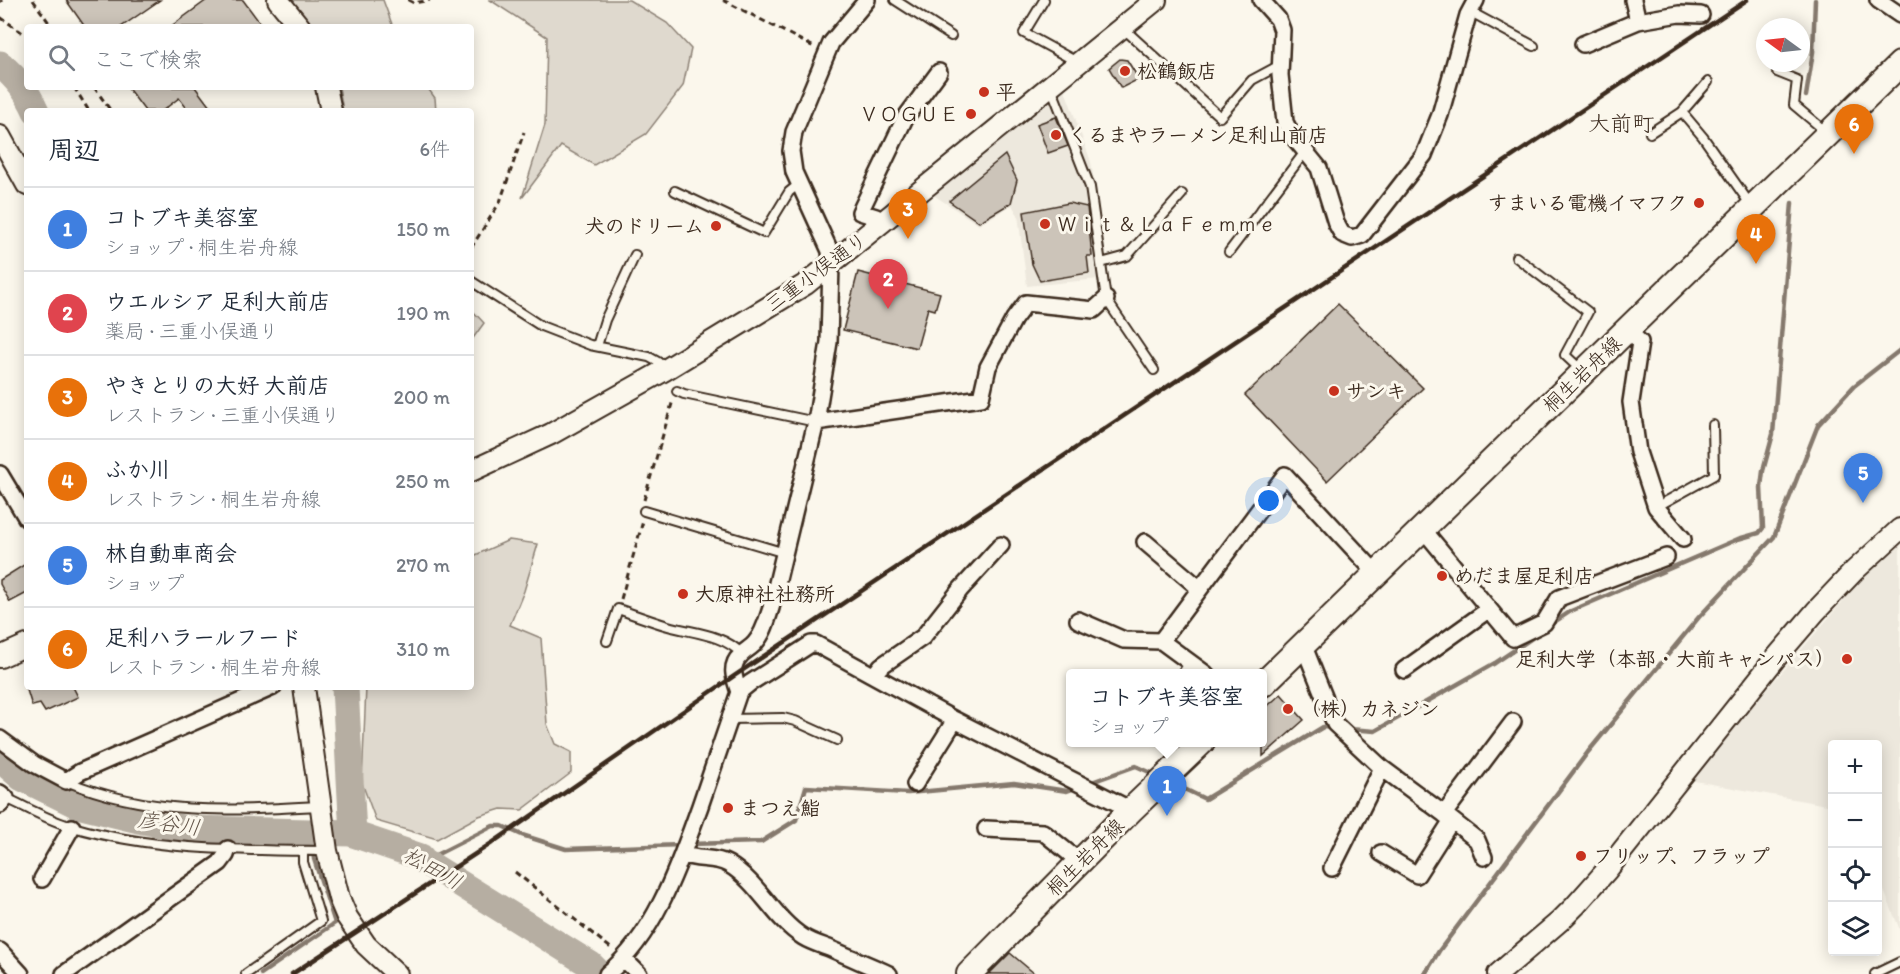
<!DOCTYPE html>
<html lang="ja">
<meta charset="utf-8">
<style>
:root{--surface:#fff;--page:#f6f6f7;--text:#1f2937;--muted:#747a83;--line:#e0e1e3;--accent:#1a73e8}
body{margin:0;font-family:Itim,"Klee One",sans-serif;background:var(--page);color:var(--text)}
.controls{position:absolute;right:18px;bottom:18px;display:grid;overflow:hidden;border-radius:6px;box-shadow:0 3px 15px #0003}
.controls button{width:54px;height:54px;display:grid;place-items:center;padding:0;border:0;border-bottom:2px solid var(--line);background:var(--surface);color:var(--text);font:30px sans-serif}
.compass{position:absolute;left:1756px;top:18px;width:54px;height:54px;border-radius:50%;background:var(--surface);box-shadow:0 3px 15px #0003;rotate:285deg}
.you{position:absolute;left:1269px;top:501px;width:21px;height:21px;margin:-15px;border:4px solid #fff;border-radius:50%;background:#1a73e8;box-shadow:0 0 0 9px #1a73e833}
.badge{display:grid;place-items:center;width:39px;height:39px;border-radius:50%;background:var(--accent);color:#fff;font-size:20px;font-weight:700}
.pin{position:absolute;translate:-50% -50px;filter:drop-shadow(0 2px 3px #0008)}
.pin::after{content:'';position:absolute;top:32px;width:21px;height:18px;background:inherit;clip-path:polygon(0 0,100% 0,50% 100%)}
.popup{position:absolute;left:1066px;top:669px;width:201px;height:78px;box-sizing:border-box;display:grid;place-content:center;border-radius:6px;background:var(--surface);filter:drop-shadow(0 2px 4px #0005);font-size:20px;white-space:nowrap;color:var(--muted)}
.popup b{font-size:22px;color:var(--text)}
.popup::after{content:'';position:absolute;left:50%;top:100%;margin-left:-12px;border:12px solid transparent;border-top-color:var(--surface)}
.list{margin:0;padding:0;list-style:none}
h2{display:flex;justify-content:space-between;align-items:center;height:78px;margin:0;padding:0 24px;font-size:26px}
h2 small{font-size:20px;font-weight:400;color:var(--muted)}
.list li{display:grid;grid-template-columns:39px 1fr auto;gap:18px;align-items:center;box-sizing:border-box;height:84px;padding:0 24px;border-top:2px solid var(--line)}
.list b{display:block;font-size:22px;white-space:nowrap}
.list p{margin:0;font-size:20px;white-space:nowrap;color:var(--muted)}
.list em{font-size:20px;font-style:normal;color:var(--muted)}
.icon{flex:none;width:33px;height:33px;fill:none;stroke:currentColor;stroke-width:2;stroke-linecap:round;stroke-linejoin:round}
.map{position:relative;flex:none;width:1900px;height:974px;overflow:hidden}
.search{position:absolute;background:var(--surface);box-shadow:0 3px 15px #0003;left:24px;top:24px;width:450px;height:66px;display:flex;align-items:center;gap:15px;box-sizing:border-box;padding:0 21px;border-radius:6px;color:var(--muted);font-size:22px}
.panel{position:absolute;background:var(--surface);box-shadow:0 3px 15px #0003;left:24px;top:108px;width:450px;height:582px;border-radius:6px}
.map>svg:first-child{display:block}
</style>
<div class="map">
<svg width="1900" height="974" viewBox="0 0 1900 974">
<rect width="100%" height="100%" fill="#fbf7ec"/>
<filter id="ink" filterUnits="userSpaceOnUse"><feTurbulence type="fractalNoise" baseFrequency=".0167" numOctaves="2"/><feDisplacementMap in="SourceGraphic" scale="12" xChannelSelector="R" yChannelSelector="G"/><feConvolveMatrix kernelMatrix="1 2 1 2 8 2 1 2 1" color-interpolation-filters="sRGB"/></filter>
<g filter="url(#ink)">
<path fill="#ede8dd" d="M1064,87L1091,162L1109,278L1027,286L1018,215L1012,205L979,225L932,194Z
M1900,546V930L1878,876V744H1832V806L1689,780L1867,573Z"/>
<path fill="#dfd9ce" stroke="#8d8276" stroke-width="1.5" d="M288,0H383L393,27H314Z
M490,0H629L667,23L691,49L683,86L646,134L594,165L561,146L522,198L545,125L547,37Z
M339,87H427L435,98L436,111H343Z
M471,309L484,323L471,341Z
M509,540L538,544L524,591L510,625L541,638L547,724L555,744L571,752V773L522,810L501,809L479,816L437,839L376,821L362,783L366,687H471V557Z"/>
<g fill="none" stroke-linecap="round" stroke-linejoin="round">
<path stroke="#85796d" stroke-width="4.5" d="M1806,96L1813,52L1815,0
M1550,625L1571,611L1738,539L1759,533L1763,528L1761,487L1763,471L1773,434L1792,203
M1349,729L1375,731L1495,663L1538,634
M1089,783L1136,766L1156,775
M1172,783L1205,799L1323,727L1334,728
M690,844L761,842L796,820L806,787L908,793L1014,783L1067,791L1078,787
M424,861L493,826H502L522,835L566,849L681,845
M261,974L335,923L314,859L311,831
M1425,974L1439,951L1588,752L1699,617L1774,537L1818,425L1854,386L1900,350"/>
<path stroke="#b6aea2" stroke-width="27" d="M0,64C16,78 27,91 36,111
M345,687L353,834L421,857L424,861L591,965L600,974
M0,759L22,778L77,805L138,820L187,829L352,833"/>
</g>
<path fill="#ccc4b9" stroke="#3b2a1e" stroke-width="1.5" d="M66,0H160L121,27H85Z
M207,0H243L263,27H170Z
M1120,59L1127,60L1139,79L1121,88L1109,68Z
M127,87H195L213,111H189L179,98L162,111H145Z
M1056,117L1068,146L1048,153L1037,124Z
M1005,155L1017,180L1011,203L979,222L949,201Z
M1069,203L1087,207L1092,256H1087L1089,273L1040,281L1032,264L1024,212Z
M858,272L940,293L935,310L928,308L917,348L843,330Z
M1338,304L1423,388L1327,481L1245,395Z
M27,563V593L10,602L0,584V580Z
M26,687H73L78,697L45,712L40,704L32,706Z
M1281,694L1304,720L1263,756V710Z
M1010,953L1035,974H989Z"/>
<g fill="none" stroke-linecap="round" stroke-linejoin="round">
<defs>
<path id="service" d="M895,0L951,36
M1044,0L1024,33L1077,62
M1469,11L1534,46
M1123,28L1220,117L1252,80L1280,65
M1777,72L1797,80L1794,105L1825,131
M1708,82L1682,112L1703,137L1750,204
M1051,87L1090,187L1106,299L1154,370
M1650,133L1682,112
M675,191L764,233L789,192L799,184
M1229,252L1305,152
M1516,257L1588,312L1565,355L1580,369
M1101,263L1127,256L1182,194
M471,281L541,326L590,345L649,357L658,362L665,370
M597,346L605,320L635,255
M677,391L684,394L816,422
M1656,507L1714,475L1713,425
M644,511L785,553
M607,641L618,609C635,615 651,621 668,626C693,633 723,634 742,654
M1182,674L1190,662
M730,719L783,718L795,721L837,740
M66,781C151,816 229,811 319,806
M6,798C28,808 50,821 73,827C155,851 242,850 327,851
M246,974L321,921L303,862V851
M1875,974L1900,962"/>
<path id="minor" d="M1261,0L1278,19L1282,30L1280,75L1285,122L1291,134L1319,168L1336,223L1342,234L1352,238L1362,235L1424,155L1440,115L1468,15L1476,0
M1878,0L1900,15
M1638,21L1679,14L1701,15
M1583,44L1638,21L1633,0
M882,223L876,217L860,212L905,118L939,72
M1627,330L1640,342L1631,402L1638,452L1656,507L1683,539
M816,422L981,398L988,367L1014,319L1026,303L1094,310L1106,299
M0,474L27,519
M1422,528L1513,638L1544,623L1559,598L1666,557
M1145,542L1199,588
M1078,620L1124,640L1161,641
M1303,644L1335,724L1382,768L1444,814L1513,722
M1404,670L1488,610
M1206,674L1161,641L1285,475L1376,573
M874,675L881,666L923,637L960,590L1001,545
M739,692C735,680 729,666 740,656C744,651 751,648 755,643C764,633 767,620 771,608L816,422L829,342L831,264L830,251L794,172L791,151L794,132L831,43L867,0
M0,739L34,764L66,781L80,772L273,687
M915,784L955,720
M0,793L6,798L0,805
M1444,814L1477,840L1484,857
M986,829L1043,832L1080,862
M1381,853L1417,875L1452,820
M683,854C697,861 714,856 728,864C759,882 773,918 803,937C811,942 821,945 829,948C849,957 869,965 889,974
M1332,868L1382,768
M42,879L72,827
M0,951L21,974
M624,959L639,974
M64,974L220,863L226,855L228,849
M607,974C656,934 679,864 700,806C713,769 726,731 739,692L750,683L811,644H816L955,720L1131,810"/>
<path id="tertiary" d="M278,0L300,27
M326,87L331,111
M0,136L27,185
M471,471L551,434L665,370L806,284L1156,0
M0,657L27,645
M304,687L327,851L339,898L347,917L366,945L397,974
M1498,974L1560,921L1575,906L1607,870L1774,660L1816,611L1854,571L1900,529"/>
<path id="primary" d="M1263,684L1900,64
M969,974L1131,810L1202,742"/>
</defs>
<use href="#service" stroke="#3b2a1e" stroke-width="12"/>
<use href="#minor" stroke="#3b2a1e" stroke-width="20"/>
<use href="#tertiary" stroke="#3b2a1e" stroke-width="24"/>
<use href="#primary" stroke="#3b2a1e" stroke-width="28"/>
<path stroke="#3b2a1e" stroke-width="3" stroke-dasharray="6 4.5" stroke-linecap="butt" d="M33,0L52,27
M408,0L414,3L430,0
M723,0L814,47
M0,2L2,0
M0,17L27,36
M74,87L89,111
M94,87L111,111
M471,248L500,202L524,132
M644,500L673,400
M621,599L643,521
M515,872L612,949"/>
<use href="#service" stroke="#fbf7ec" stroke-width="8"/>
<use href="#minor" stroke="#fbf7ec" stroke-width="15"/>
<use href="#tertiary" stroke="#fbf7ec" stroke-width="20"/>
<use href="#primary" stroke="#fbf7ec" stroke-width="24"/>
<path stroke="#3b2a1e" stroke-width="4.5" d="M292,974L492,843L734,676L1747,0"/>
</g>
</g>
<g fill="#c8321e" stroke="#fbf7ec" stroke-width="2">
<circle cx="1125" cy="71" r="6"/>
<circle cx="984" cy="92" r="6"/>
<circle cx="971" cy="114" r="6"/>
<circle cx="1056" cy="135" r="6"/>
<circle cx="1699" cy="203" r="6"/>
<circle cx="1045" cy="224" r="6"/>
<circle cx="716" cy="226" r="6"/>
<circle cx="1334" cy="391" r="6"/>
<circle cx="1442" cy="576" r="6"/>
<circle cx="683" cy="594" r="6"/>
<circle cx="1847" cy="659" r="6"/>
<circle cx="1288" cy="709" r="6"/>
<circle cx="728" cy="808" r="6"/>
<circle cx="1581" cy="856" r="6"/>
</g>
<g text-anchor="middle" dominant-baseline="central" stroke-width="6" stroke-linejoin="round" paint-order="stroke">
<g font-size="20" font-weight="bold" fill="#3b2a1e" stroke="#fbf7ec" text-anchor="start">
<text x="1137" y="71">松鶴飯店</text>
<text x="996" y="92">平</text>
<text x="959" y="114" text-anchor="end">ＶＯＧＵＥ</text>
<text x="1068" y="135">くるまやラーメン足利山前店</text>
<text x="1687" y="203" text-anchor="end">すまいる電機イマフク</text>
<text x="1057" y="224">Ｗｉｔ＆ＬａＦｅｍｍｅ</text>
<text x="704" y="226" text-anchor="end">犬のドリーム</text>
<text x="1346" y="391">サンキ</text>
<text x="1454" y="576">めだま屋足利店</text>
<text x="695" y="594">大原神社社務所</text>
<text x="1835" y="659" text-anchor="end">足利大学（本部・大前キャンパス）</text>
<text x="1300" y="709">（株）カネジン</text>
<text x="740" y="808">まつえ鮨</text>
<text x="1593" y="856">フリップ、フラップ</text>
</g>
<g font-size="20" fill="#3b2a1e" stroke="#fbf7ec">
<text transform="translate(816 272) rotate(-36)">三重小俣通り</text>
<text transform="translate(1582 374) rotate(-44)">桐生岩舟線</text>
<text transform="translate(1085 857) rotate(-45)">桐生岩舟線</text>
</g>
<g font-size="21" font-style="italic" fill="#605246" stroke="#fbf7ec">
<text transform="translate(169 823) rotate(8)">彦谷川</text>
<text transform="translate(433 868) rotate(29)">松田川</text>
</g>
<g font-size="22" fill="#3b2a1e" stroke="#fbf7ec">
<text x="1621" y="123">大前町</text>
</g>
</g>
</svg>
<div class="controls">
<button>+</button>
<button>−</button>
<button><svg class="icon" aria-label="locate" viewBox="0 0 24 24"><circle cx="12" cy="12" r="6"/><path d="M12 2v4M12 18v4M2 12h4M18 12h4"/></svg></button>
<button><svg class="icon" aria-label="layers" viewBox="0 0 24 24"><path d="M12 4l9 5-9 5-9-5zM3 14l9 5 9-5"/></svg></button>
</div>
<svg class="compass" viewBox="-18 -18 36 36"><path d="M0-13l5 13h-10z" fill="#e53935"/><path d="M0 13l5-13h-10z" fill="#747a83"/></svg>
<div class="you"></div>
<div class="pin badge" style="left:1167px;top:816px;background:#3f7fe0">1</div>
<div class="popup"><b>コトブキ美容室</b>ショップ</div>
<div class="pin badge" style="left:888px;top:309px;background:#e0444e">2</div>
<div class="pin badge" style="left:908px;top:239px;background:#e8710a">3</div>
<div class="pin badge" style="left:1756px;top:264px;background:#e8710a">4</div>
<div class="pin badge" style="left:1863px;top:503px;background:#3f7fe0">5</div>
<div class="pin badge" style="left:1854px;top:154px;background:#e8710a">6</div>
<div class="search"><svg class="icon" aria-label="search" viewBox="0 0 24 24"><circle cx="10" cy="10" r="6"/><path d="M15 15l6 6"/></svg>ここで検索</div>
<section class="panel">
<h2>周辺<small>6件</small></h2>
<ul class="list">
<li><span class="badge" style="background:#3f7fe0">1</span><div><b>コトブキ美容室</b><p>ショップ · 桐生岩舟線</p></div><em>150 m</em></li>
<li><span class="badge" style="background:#e0444e">2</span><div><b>ウエルシア 足利大前店</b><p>薬局 · 三重小俣通り</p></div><em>190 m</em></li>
<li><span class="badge" style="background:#e8710a">3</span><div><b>やきとりの大好 大前店</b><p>レストラン · 三重小俣通り</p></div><em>200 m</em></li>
<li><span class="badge" style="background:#e8710a">4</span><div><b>ふか川</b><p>レストラン · 桐生岩舟線</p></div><em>250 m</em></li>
<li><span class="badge" style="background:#3f7fe0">5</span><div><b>林自動車商会</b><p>ショップ</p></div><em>270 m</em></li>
<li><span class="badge" style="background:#e8710a">6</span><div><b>足利ハラールフード</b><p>レストラン · 桐生岩舟線</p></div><em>310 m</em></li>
</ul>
</section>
</div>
